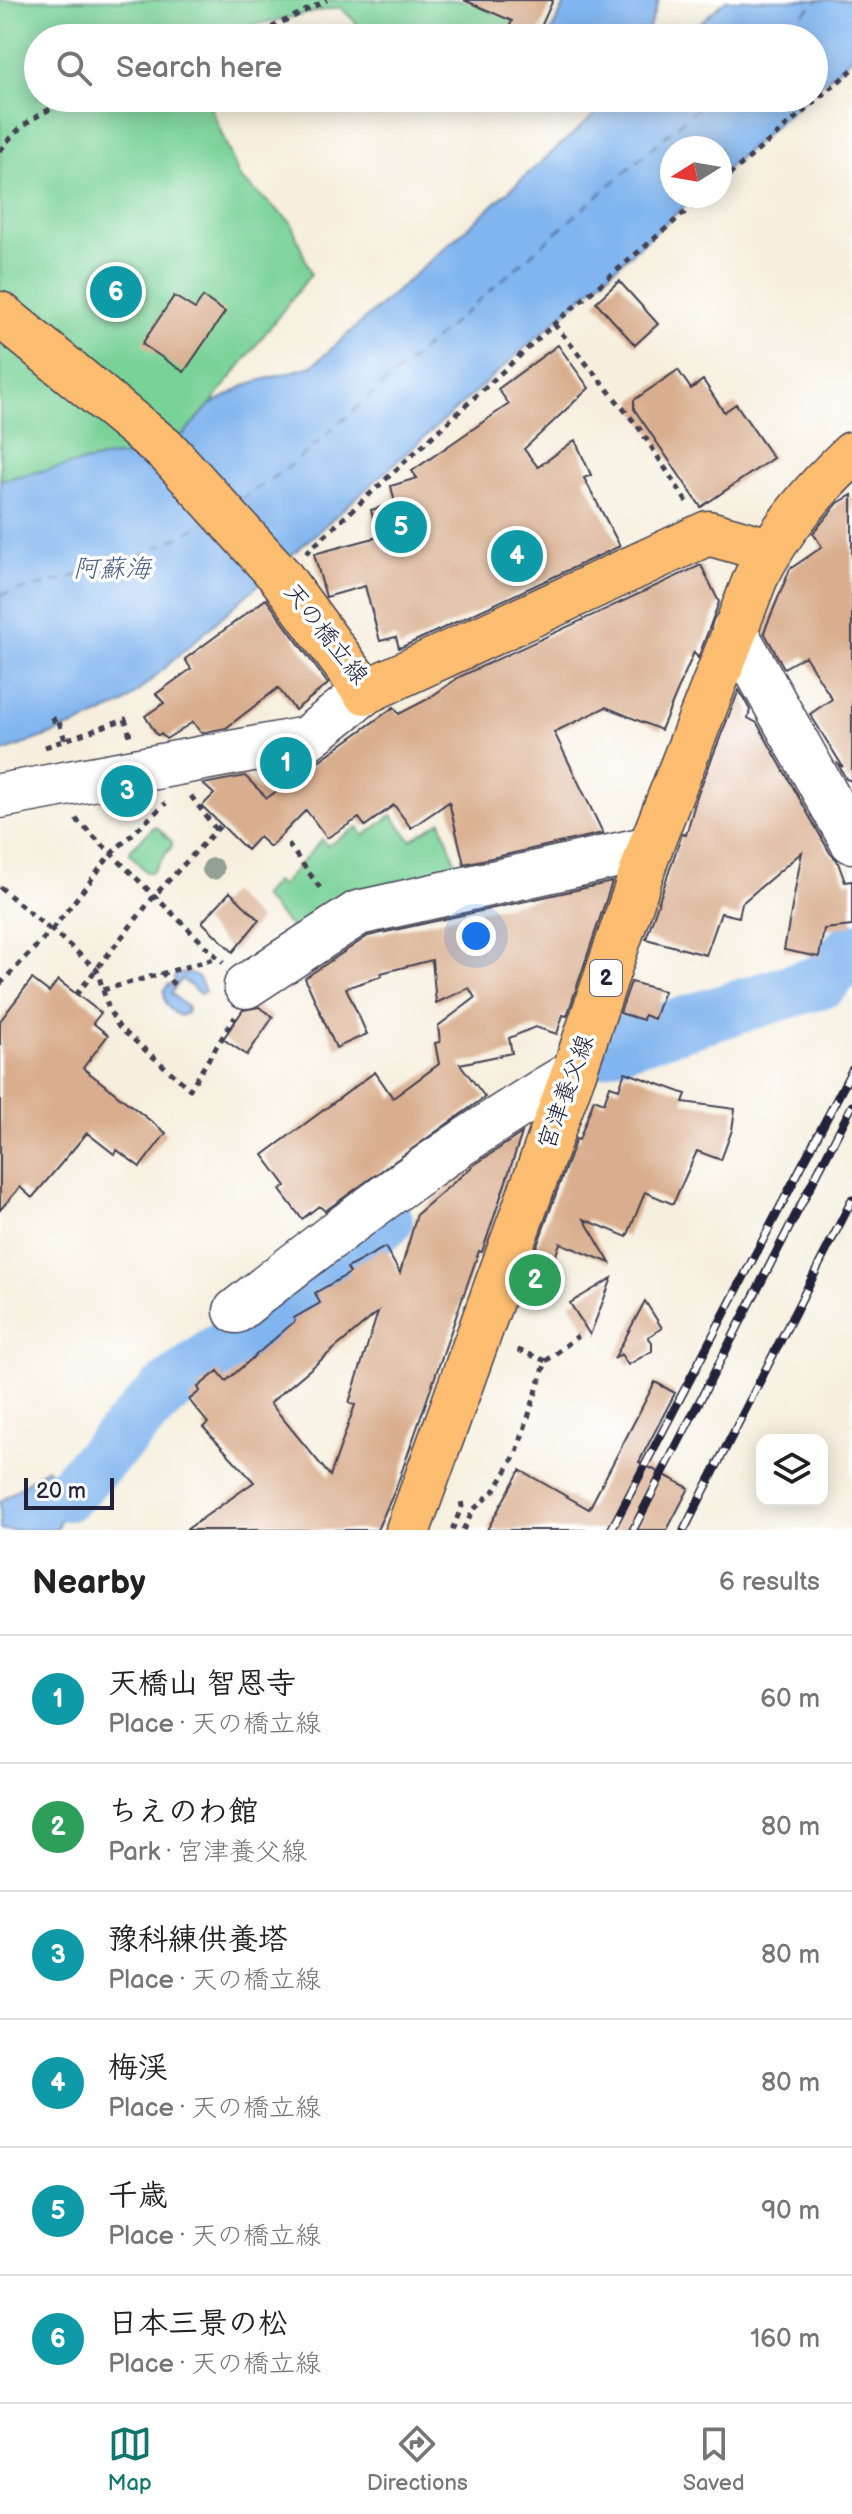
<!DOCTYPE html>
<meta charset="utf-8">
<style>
:root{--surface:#fff;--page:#f2f2f2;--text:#222;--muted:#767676;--line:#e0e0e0;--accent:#0f766e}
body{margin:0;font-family:"Balsamiq Sans","Klee One",sans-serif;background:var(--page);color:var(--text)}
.controls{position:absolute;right:24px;bottom:24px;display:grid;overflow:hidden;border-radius:16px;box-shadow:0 4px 20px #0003}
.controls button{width:72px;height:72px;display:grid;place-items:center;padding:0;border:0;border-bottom:2px solid var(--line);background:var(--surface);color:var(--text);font:40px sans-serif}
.compass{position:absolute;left:660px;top:136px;width:72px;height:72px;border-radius:50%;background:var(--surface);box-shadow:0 4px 20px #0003;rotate:259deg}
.scale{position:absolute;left:24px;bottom:20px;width:90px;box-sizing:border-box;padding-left:8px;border:4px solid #22223b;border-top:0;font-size:22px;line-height:28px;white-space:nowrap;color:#22223b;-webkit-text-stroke:6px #fff;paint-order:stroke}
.you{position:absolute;left:476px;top:936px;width:28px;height:28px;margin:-20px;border:6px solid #fff;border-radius:50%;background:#1a73e8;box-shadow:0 0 0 12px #1a73e833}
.badge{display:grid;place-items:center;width:52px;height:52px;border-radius:50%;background:var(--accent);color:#fff;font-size:26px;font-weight:700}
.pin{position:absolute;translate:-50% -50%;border:4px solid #fff;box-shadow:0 2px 8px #0006}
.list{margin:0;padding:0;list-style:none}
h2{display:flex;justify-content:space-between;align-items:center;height:104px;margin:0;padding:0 32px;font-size:34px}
h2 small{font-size:26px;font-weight:400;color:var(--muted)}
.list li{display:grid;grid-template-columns:52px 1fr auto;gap:24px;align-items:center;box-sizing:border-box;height:128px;padding:0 32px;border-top:2px solid var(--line)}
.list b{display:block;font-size:30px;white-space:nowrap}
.list p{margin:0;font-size:26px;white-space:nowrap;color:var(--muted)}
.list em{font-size:26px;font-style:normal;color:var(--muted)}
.icon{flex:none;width:44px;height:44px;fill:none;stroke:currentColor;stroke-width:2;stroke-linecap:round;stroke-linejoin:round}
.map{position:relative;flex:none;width:852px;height:1530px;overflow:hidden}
.search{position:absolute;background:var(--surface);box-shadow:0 4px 20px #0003;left:24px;right:24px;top:24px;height:88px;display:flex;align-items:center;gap:20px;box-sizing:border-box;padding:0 28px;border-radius:44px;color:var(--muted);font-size:30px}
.sheet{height:872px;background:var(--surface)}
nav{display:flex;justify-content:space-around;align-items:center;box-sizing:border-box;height:112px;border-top:2px solid var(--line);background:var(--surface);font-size:22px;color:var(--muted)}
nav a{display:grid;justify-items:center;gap:4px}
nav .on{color:var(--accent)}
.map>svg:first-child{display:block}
</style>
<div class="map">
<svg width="852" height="1530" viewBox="0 0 852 1530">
<rect width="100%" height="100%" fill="#fff"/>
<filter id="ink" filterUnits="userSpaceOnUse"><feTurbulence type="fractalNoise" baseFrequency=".0125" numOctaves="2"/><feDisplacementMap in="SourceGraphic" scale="16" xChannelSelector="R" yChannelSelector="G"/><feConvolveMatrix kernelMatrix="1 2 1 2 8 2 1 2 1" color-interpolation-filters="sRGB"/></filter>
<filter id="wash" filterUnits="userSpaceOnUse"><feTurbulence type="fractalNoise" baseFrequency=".006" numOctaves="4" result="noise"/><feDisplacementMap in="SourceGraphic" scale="32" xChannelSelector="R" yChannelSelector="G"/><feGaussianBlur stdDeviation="1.8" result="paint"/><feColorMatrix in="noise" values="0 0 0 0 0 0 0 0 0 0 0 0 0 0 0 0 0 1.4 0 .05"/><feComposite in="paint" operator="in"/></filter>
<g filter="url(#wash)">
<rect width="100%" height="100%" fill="#f6efde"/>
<path fill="#79d298" stroke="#4e7a6a" stroke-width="2" d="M0,0H533L540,3L536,38H372L340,7L191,38H38V98H207L240,178L291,222L311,274L210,405L162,458L113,456L0,480Z
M392,815L411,840L441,821L457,867L424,876L303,940L262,897L275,882L281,886L322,839L327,846L358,827L364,836Z
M154,827H157L172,842V846L152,872H146L130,854L131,849Z"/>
<path fill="#81b5ef" stroke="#526c95" stroke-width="2" d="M567,0H659L647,33L640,38H548Z
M726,0H852V57L814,91V38H682Z
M613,98H806L720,175V148H672V196H696L124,704L79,724L0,753V480L113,456L162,458L210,405L248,384L312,366Z
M189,973L199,978L205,991L200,994L182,979L171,993L188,1008L187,1013L180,1016C168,1010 164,1004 164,990L169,984L173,986L176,983L174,978L178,974Z
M47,1468L67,1494L57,1530H0V1502Z"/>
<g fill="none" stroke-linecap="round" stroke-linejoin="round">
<path stroke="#81b5ef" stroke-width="54" d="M597,1050L823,981L852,949
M67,1494L163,1393L281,1305L386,1220"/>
<path stroke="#485d83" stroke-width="2" stroke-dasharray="10 8" stroke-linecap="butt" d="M776,38L818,0
M240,500L293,464L709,98
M0,595C69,579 143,560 204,523"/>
</g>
<g id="blocks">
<path fill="#d9ae8e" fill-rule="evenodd" d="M464,0H553L536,38H504L512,21Z
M619,281L658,324L635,345L596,302Z
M174,296L195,309L203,297L225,312L184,372L142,344Z
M558,345L589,388L524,449L538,467L575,440L591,475L584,478L620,546L402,647L399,648L396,637L380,641L365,586L326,597L314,554L378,537L371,510L395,503L391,486L417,478L412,471L509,404L498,389Z
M678,370L691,389L703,380L724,412L736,404L773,458L701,507L634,409V400Z
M852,495V781L846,779L838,764L843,767L810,714L832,699L805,656L784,668L764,632L790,569L822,547L813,533L838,503Z
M701,565L719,602L698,658L694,652L661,730L606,707L554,732L603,833L464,864L449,802L411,828L394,805L365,826L359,818L327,838L306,810L270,847L259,837L247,850L202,806L214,794L203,784L245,776L267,798L394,707L399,714L428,699L459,677Z
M266,599L328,684L295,710L278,688L226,728L201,733L193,722L166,739L161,734L157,735L145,716L164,703L156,694L191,669L185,659Z
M739,690L750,710L748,718L757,723L830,853L837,860L845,882L852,881V926L824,929L819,957L784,950L802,852L742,903L739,917L721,913L706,955L646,939L674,857L682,834L686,835L697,796Z
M612,882L567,1016L563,1015L557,1034L535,1027L509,1038L512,1053L460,1064L485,1097L325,1211L319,1206L302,1219L280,1190L286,1186L263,1155L375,1072L393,1098L439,1064L435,1043L440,1042L438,1026L475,998L469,988L436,1003L432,960L381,973L382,976L346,988L367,1034L336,1048L305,978L368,936Z
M230,892L259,920L233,952L202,922Z
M32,979L49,992L58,980L101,1013L93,1023L108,1035L83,1068L166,1133L140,1167L117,1150L114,1154L87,1133L32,1198L20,1187L0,1210V1021Z
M631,982L664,991L654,1019L644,1015L643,1020L620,1013Z
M259,1007L273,1017L247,1055L223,1039L243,1010Z
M625,1072L686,1094L683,1102L735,1109L732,1130L721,1160L697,1151L673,1204L645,1192L627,1237L584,1219L610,1263L560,1243L549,1275L529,1268L576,1139L579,1140L594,1099L604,1103L610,1086L619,1089Z
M522,1133L491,1226L482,1252L479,1251L396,1488L377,1530H186L254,1482L203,1427L208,1423L189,1400L200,1391L198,1387L218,1371L226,1381L295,1321L294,1318L320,1303L315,1293L350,1273L347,1268L385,1247L400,1273L417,1214L474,1165ZM378,1312L349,1403L355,1405L330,1476L270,1403Z
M612,1278L590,1335L570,1303Z
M645,1301L662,1328L648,1337L652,1342V1351L628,1365L621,1354L614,1359Z
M655,1382L675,1393L639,1462L689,1488L667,1530H487L520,1470L589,1509Z"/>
</g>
</g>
<g filter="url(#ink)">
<use href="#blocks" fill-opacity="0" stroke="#424153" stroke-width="2"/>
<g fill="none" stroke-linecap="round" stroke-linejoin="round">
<defs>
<path id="minor" d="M734,630L852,841
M0,796L306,739L365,692
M246,986L358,913L650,848
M236,1311C344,1225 455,1142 574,1072"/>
<path id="major" d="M0,314L168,452L280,576L365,692L708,533L769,550
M408,1530L574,1072L650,848L756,577C780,529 813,491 852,454"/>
</defs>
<use href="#minor" stroke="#424153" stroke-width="47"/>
<use href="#major" stroke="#424153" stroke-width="47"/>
<path stroke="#424153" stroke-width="5" stroke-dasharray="6 6" stroke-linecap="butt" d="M250,38L327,0
M0,151C21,121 46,109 80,98
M720,183L852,70
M554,324L639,428L687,502
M306,553L554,324L704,196
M53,717L55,724L59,722L65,740
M45,747L125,719L130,736
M191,796L217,831
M76,819L223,963
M288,844L323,892
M0,887L50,930
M52,930L112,853L166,803
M161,972L177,987
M0,984L52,930L97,970L109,1010L119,1027L190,1089L235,1017
M103,990L218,958
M76,995L155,895L221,825
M546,1361L578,1336
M452,1530L462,1506L460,1497
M463,1530L474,1509L495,1490L517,1452L546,1361L513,1348"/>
<use href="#minor" stroke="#fff" stroke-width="44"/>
<use href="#major" stroke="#fcbd6f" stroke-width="44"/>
<defs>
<path id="rail" d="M611,1530L852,1070
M633,1530L852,1106
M684,1530L852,1200"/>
</defs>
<use href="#rail" stroke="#22223b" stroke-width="9"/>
<use href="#rail" stroke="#fff" stroke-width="6" stroke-dasharray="18" stroke-linecap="butt"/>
</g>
<circle fill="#92a096" cx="213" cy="869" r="11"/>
</g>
<g text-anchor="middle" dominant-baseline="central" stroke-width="7" stroke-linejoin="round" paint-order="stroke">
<rect fill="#fff" stroke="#646476" stroke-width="2" x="590" y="960" width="32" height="36" rx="6"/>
<g font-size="22" font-weight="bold" fill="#22223b">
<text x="606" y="978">2</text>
</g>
<g font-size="24" fill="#22223b" stroke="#fff">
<text transform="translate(326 634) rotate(52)">天の橋立線</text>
<text transform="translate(566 1092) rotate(-70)">宮津養父線</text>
</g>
<g font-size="26" font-style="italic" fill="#485d83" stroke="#fff">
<text x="112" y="569">阿蘇海</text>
</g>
</g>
</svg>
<div class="controls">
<button><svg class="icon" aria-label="layers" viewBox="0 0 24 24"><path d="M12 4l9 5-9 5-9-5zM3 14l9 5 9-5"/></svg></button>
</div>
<svg class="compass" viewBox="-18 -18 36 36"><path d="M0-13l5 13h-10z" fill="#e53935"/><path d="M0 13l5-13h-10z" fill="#767676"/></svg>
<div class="scale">20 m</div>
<div class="you"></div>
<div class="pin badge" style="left:286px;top:763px;background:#0f9aa8">1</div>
<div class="pin badge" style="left:535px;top:1280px;background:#2e9e5b">2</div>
<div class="pin badge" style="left:127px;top:791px;background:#0f9aa8">3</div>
<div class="pin badge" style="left:517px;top:556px;background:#0f9aa8">4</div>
<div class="pin badge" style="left:401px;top:527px;background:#0f9aa8">5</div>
<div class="pin badge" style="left:116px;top:292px;background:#0f9aa8">6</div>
<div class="search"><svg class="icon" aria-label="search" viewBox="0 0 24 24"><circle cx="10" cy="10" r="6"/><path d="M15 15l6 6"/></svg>Search here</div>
</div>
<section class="sheet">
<h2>Nearby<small>6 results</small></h2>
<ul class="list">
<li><span class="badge" style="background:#0f9aa8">1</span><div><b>天橋山 智恩寺</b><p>Place · 天の橋立線</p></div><em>60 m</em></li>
<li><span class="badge" style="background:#2e9e5b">2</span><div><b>ちえのわ館</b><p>Park · 宮津養父線</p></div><em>80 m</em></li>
<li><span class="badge" style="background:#0f9aa8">3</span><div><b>豫科練供養塔</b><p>Place · 天の橋立線</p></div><em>80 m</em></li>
<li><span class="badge" style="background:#0f9aa8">4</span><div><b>梅渓</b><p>Place · 天の橋立線</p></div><em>80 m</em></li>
<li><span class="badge" style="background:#0f9aa8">5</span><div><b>千歳</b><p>Place · 天の橋立線</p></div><em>90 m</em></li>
<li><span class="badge" style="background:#0f9aa8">6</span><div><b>日本三景の松</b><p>Place · 天の橋立線</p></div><em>160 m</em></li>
</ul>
</section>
<nav>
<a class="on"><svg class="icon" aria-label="map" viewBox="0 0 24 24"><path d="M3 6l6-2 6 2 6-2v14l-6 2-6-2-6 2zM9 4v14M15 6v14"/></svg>Map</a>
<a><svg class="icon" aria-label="directions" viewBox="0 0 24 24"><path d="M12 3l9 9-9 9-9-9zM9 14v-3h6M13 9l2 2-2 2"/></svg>Directions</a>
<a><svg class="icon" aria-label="saved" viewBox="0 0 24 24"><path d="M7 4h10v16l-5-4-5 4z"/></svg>Saved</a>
</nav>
